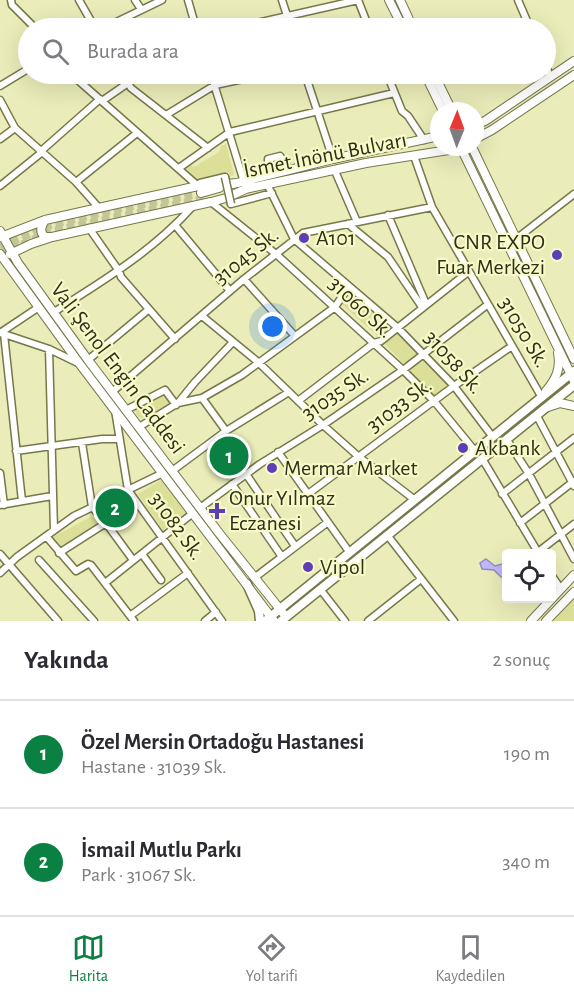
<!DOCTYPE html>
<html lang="tr">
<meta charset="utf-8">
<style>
:root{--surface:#fff;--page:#f2f2f3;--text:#2b2b33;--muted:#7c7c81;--line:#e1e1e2;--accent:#0b8043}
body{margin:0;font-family:"Alegreya Sans",sans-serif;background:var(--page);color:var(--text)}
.controls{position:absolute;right:18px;bottom:18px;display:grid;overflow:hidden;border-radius:6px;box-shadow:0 6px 24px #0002}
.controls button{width:54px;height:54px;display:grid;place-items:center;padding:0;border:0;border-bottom:2px solid var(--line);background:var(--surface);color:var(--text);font:30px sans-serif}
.compass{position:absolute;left:430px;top:102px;width:54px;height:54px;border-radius:50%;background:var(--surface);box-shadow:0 6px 24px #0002;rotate:1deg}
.you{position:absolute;left:273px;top:327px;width:21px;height:21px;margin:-15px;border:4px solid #fff;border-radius:50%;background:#1a73e8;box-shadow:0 0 0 9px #1a73e833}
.badge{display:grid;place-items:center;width:39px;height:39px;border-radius:50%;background:var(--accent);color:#fff;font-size:20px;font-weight:700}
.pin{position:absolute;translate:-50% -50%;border:3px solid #fff;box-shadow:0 2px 6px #0006}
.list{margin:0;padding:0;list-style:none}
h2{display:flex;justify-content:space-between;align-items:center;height:78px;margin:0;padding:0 24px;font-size:26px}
h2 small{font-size:20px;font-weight:400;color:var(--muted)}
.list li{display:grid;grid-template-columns:39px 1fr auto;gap:18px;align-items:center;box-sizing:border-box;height:108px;padding:0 24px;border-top:2px solid var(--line)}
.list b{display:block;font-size:22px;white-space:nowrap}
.list p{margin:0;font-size:20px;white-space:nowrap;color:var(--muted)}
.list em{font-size:20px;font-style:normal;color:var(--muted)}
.icon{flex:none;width:33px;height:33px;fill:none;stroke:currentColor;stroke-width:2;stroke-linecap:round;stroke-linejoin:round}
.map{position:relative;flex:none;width:574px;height:621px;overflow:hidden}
.search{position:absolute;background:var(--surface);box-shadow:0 6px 24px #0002;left:18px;right:18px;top:18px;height:66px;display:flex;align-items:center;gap:15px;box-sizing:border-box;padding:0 21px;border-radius:33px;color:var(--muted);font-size:22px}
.sheet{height:294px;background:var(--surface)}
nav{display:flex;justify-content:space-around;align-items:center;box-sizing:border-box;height:84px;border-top:2px solid var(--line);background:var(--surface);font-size:16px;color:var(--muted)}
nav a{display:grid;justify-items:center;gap:3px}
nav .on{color:var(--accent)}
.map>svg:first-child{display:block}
</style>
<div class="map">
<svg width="574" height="621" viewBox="0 0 574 621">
<rect width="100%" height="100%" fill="#eaecb9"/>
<path fill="#e0e2a7" d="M229,431L253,464L228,482L204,449Z"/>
<path fill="#dcdf98" d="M226,144L234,175L200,183L186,169L190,165L194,167L219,152L221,146Z
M350,290L393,327L380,338L340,303Z
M397,331L420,354L407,363H403L383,342Z
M423,357L450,386L435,396L409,369Z
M163,394L171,403L170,405L142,418L138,417L134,408Z
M163,479L187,512L163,530L138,494Z
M126,496H129L132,500V504L109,518L106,517L103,509Z
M92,516L97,520V524L61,549L59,548L53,537Z
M574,597V621H551Z"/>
<path fill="#c0b8fe" stroke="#948fba" stroke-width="1.5" d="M486,559L495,566L506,563V578L501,577L494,570L482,569L480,563Z"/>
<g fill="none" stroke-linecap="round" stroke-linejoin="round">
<path stroke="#c4c699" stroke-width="8" stroke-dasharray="8 4" stroke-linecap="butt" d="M0,247L51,225L108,211L201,193
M0,254L53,231L203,199"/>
<defs>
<path id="minor" d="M11,0L12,5L35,28
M79,0L95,28
M135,0L141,9
M188,0L196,28
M282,0L291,28
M358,0L369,28
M518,0L530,28
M104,28L162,0
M235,28L358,0
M546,66L550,77
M71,74L198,186
M122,74L131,88L208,148
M211,74L244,182
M305,74L333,159
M387,74L402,111L408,116L424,140
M0,86L28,69
M0,100L15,128L76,182L99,208
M102,101L141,74
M166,115L215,85L267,74
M0,139L15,128
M40,152L100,99
M414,156L432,207L541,396
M268,163V159L280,156L290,170
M179,168L230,132L394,93
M335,171L357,222
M76,182L137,133
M200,183L225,177
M267,184L294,239L398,328L454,386L492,436
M0,186L41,153
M211,202L276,254L403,370L434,401L475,451
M231,204L272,193
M388,215L426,304
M348,224L388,257L422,307
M175,225L230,291
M89,228L119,271L121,277L175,339
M516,239L574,194
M244,279L294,335
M54,312C103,281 153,251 192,207
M202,316L258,362L323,425L359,457L415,500
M0,333L39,307
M1,333L49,349L78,363
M4,334L22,501
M49,349L54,530
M88,360L148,310
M112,392L244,279L303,233L432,207
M202,398L226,431
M298,401L374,343L381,341L468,272
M178,403L195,382L233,342
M115,410L128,490L222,621
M126,410L165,390L176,405
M537,416L574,486
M139,427L178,403L202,398L242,375L335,307L349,286
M507,440L529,474L574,559
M82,443L92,507L106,523L133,560
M16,451L102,439H118
M278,452L350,553
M483,460L539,554
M172,471L226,431L289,392
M0,473L4,505
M246,474L295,546
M232,484L282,557
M308,494L454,386L512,346
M502,494L574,438
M0,505L52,496
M200,508L260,464L323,425L403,370L487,305
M520,523L574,481
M46,536L76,571L88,564L91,565L134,621
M388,536L454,621
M538,552L574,524
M59,553L106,523
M0,554L58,621
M142,554L161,580
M39,560L94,621
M0,573L17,557L74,516L163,473
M552,576L561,589
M254,578L328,522
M105,583L193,513
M320,589L345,621
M130,616L188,573
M205,621L216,612
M368,621L421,579"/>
<path id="major" d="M389,0L403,28
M400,0L413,28
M425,74L443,111
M434,74L452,111
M475,125L485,121L574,61
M475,139L492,130L574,75
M472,147L574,359
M462,150L574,381
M233,184L333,159L439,136
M245,189L366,163L455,149
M201,193L219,188
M45,220C41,226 39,232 45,237H52
M0,231L18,263L88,360L219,533L283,613
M1,237L45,220L94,209L198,186L238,183
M0,254L79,363L274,621
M10,254L31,244L52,237L211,202L226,198L248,188
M546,391C556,379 561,369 558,353
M548,407L560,403L574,406
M531,621L574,575
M546,621L574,592"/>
<path id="highway" d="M247,584L259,611L260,621
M265,621L574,371
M281,621L574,385"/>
</defs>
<use href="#minor" stroke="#777849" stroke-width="9"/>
<use href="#major" stroke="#777849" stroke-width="10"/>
<use href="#highway" stroke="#777849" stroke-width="11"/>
<use href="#minor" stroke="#fff" stroke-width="6"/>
<use href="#major" stroke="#fff" stroke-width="8"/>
<use href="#highway" stroke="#fff" stroke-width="8"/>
<defs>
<path id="minor-bridge" d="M225,177L231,204"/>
</defs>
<use href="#minor-bridge" stroke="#777849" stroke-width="9" stroke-linecap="butt"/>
<use href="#minor-bridge" stroke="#fff" stroke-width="6"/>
</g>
<g fill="#5d3eb6" stroke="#f7fac6" stroke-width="2">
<circle cx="304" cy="238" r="6"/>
<circle cx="557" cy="255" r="6"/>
<circle cx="463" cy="448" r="6"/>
<circle cx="272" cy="468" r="6"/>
<path d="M214 502h6v6h6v6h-6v6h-6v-6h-6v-6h6z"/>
<circle cx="308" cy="567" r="6"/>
</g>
<g text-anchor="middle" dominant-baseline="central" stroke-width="4.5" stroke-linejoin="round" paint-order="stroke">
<g font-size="22" fill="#2e2e1a" stroke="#f7fac6">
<text transform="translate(325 155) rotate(-11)">İsmet İnönü Bulvarı</text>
<text transform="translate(246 256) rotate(-39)">31045 Sk.</text>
<text transform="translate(361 307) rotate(43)">31060 Sk.</text>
<text transform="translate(524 332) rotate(59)">31050 Sk.</text>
<text transform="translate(454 362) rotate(48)">31058 Sk.</text>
<text transform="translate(118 368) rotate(53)">Vali Şenol Engin Caddesi</text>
<text transform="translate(335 394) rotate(-34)">31035 Sk.</text>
<text transform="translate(399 405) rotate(-37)">31033 Sk.</text>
<text transform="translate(177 526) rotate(54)">31082 Sk.</text>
</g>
<g font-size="22" fill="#2e2e1a" stroke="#f7fac6" text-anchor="start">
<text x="316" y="238">A101</text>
<text x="545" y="242" text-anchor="end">CNR EXPO<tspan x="545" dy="25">Fuar Merkezi</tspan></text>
<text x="475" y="448">Akbank</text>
<text x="284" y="468">Mermar Market</text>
<text x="229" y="498">Onur Yılmaz<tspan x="229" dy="25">Eczanesi</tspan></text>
<text x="320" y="567">Vipol</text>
</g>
</g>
</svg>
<div class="controls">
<button><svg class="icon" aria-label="locate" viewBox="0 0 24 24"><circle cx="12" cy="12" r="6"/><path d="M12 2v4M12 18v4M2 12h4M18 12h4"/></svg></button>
</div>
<svg class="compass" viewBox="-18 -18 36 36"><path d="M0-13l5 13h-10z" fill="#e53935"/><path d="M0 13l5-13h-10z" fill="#7c7c81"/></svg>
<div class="you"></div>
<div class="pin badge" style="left:229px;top:456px">1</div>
<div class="pin badge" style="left:115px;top:508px">2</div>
<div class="search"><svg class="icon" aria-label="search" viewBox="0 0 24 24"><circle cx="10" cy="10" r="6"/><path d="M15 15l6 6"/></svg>Burada ara</div>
</div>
<section class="sheet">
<h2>Yakında<small>2 sonuç</small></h2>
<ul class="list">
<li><span class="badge">1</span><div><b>Özel Mersin Ortadoğu Hastanesi</b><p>Hastane · 31039 Sk.</p></div><em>190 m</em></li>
<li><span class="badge">2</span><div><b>İsmail Mutlu Parkı</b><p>Park · 31067 Sk.</p></div><em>340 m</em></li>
</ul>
</section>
<nav>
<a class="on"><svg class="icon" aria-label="map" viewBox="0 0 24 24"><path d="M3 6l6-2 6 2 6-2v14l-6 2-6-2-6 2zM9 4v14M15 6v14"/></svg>Harita</a>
<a><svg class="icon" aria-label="directions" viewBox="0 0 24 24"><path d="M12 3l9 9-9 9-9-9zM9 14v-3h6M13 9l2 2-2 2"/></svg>Yol tarifi</a>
<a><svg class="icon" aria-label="saved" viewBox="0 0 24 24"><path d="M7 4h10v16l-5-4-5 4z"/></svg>Kaydedilen</a>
</nav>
